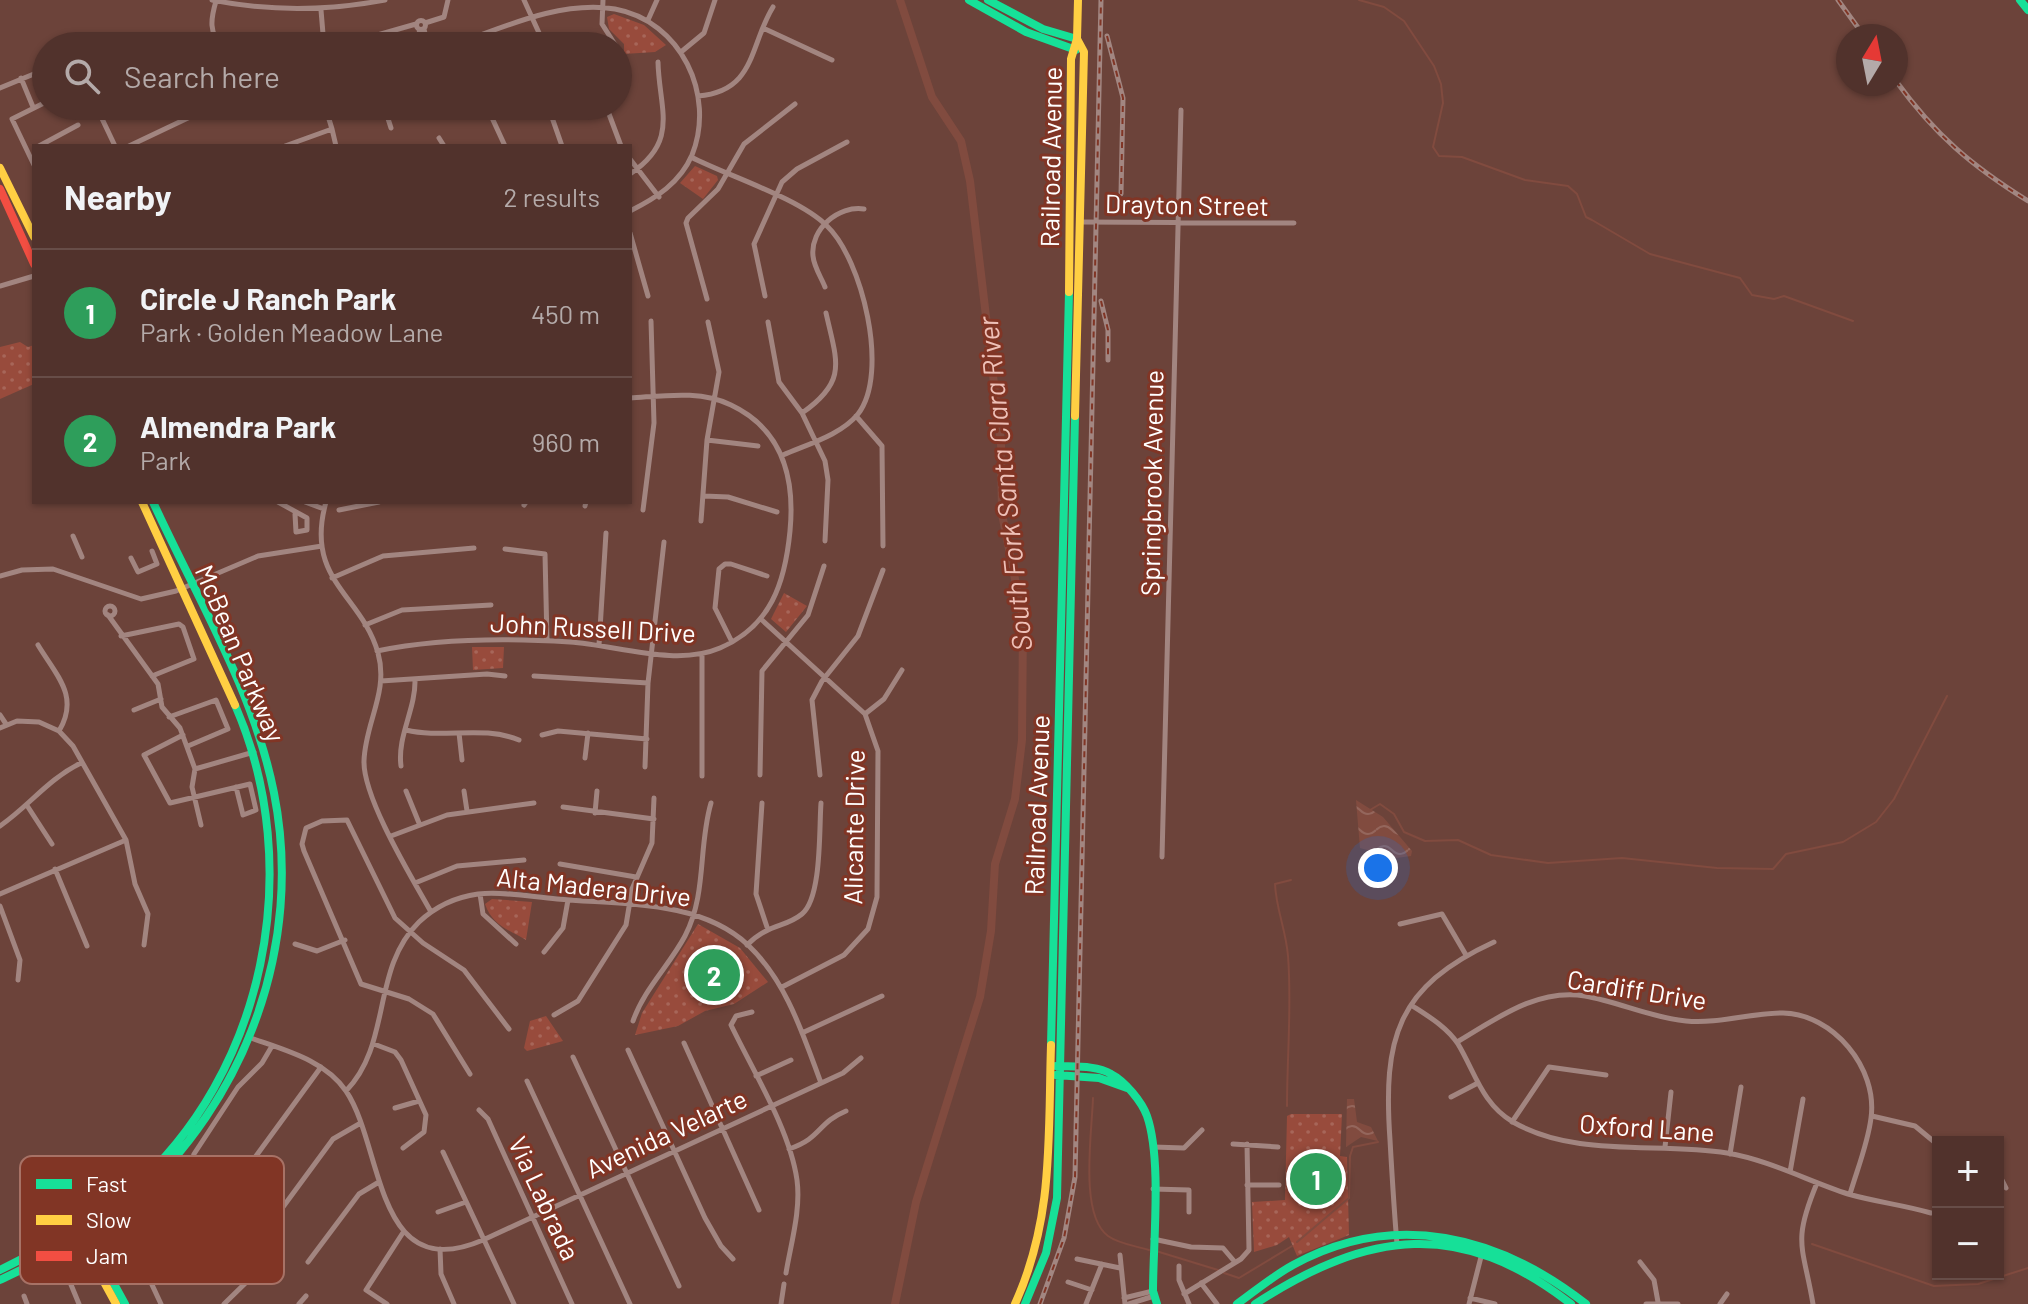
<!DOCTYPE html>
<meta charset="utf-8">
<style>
:root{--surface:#51322c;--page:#573a34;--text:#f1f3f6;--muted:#b4aaa9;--line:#674d48;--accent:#8c9099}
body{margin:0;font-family:Barlow,sans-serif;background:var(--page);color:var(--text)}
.controls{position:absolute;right:24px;bottom:24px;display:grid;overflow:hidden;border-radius:0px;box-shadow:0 2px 6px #0004}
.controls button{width:72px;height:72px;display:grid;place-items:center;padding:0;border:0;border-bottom:2px solid var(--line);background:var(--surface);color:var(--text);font:40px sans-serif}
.compass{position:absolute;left:1836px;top:24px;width:72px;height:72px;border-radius:50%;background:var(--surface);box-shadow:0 2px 6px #0004;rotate:10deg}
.you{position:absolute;left:1378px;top:868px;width:28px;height:28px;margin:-20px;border:6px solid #fff;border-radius:50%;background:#1a73e8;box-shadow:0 0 0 12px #1a73e833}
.badge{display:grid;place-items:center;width:52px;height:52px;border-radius:50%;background:var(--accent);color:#fff;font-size:26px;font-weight:700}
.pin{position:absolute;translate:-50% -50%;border:4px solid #fff;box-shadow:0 2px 8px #0006}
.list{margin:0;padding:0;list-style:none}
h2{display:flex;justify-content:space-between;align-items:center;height:104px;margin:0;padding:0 32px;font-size:34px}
h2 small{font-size:26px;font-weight:400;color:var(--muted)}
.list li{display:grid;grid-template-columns:52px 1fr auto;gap:24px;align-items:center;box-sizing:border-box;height:128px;padding:0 32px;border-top:2px solid var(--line)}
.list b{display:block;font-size:30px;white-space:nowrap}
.list p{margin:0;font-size:26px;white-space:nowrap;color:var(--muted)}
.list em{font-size:26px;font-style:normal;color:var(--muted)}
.icon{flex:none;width:44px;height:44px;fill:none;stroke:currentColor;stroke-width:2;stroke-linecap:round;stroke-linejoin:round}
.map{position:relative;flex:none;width:2028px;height:1304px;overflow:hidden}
.search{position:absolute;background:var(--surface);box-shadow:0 2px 6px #0004;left:32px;top:32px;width:600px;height:88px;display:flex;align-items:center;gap:20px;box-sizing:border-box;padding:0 28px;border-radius:44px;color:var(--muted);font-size:30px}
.panel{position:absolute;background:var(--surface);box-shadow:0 2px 6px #0004;left:32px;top:144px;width:600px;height:360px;border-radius:0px}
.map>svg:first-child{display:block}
</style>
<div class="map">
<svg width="2028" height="1304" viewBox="0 0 2028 1304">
<defs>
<pattern id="park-dots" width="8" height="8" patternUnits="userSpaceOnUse" patternTransform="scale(2)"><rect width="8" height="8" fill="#984b3c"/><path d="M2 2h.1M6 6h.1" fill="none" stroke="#a76659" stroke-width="1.8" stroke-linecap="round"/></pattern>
<pattern id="water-waves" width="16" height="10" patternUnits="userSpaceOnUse" patternTransform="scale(2)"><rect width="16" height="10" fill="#814b3f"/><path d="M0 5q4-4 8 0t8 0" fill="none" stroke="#94665c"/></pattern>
</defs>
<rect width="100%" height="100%" fill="#6c433a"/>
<path fill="url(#park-dots)" d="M614,14L644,25L666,45L655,52L624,54V44L609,29L607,17Z
M695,166L717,176L718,180L703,199L680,183Z
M20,342L28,347L34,345V384L0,399V347Z
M784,593L807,606L786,632L771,619Z
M472,647H504L503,668L473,670Z
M492,899L532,902L526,940C509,930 492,925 485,904Z
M698,924L740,948L768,982L734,1004L705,1011L678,1026L635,1035L642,1013Z
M546,1016L563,1041L527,1051L524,1048L530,1021Z
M1291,1114H1342L1340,1156L1347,1157L1349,1235L1297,1256L1289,1237L1277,1245L1254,1252L1252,1202L1285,1200L1287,1116Z"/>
<path fill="url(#water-waves)" d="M1356,800L1383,817L1412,851L1411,856L1396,858L1360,848Z
M1347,1099H1354L1357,1122L1371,1127L1378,1141L1361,1137L1346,1147Z"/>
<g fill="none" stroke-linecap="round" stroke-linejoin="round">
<path stroke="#814b3f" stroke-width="2" d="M1359,0L1384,7L1404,21L1434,66L1441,84L1443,103L1433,147L1439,156L1462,157L1525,180L1568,186L1577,194L1586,217L1592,220L1650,254L1740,278L1752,295L1774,299L1784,296L1853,321
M1370,810L1380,804L1394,814L1404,832L1425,841L1458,840L1491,855L1548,863L1622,858L1717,868L1773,869L1786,854L1843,842L1876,822L1894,799L1947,696
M1093,1098C1092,1132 1079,1215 1108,1236C1119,1244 1136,1246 1149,1250
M1287,1106C1287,1056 1292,1005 1288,956C1286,930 1276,909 1275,884L1291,880
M1297,1242L1349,1198L1350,1156L1353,1147L1378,1142
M1812,1244L1934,1286L1978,1284L2028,1268
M1156,1251L1218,1270
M1224,1273L1239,1278L1292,1246"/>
<path stroke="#814b3f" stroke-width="8" d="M895,1304L916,1202L980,997L991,931L995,864L1015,799L1022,740L1023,619L1002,514L1001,443L970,181L961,141L932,97L900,0"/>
<path stroke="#a28580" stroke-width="5" d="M212,0C272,12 327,11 385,0
M524,0L545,46
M603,0L602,24L616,46
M216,1C211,18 208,34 223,46
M321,10L324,46
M648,20L657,0
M416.5 25a4.5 4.5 0 1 1 9 0a4.5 4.5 0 1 1-9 0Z
M425,23L444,17L448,0
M763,28L832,60
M424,29L428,46
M419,30L424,46
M483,35L487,46
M113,46L154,41L188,46
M339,46L416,24
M451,46C502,28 560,0 615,9C681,21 716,95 692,155C680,183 656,198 630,211
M681,52L704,33L715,0
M21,78L33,107
M0,88L46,69
M698,96C756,91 749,46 773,7
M96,106L115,146
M325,106L332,129
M384,106L391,128
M446,106L447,111
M548,106L562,146
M606,106L621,146
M493,120L505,146
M439,138L444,146
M39,146L78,125
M129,146L190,117L201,108
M285,146L332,129L336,146
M691,157C728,176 799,198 827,226C862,259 890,373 858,414C841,435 808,444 783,455
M630,159L659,197
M34,165L12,119L46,102
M630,174C680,141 659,109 658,62
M1080,222L1294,223
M630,233L648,296
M0,286L34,276
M825,287C821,277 814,267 813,256C810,229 839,205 864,209
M765,296L754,244L782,182L797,169L847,142
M707,299L686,223L688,218L718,189L744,144L795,104
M768,322L779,382L802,413L825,461L828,480L825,541
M802,413C848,381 837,362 826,313
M856,416L882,446L883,546
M707,440L758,446
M704,496L728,497L777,512
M278,502L307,518V530L296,532L295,514
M305,502L324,509
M326,502C304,580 362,595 378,653C389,692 365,723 364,761C363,798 412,878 431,912
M524,505L526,502
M585,506L586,502
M339,510L379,502
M643,510L654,423L651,321
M701,521L707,440L719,372L708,322
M73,536L82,557
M505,549L545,554L547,641
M131,558L138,572L157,564L152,551
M0,576L22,570L53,569L141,599L176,591L258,556L322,546
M332,578L383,556L474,548
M105 611a5 5 0 1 1 10 0a5 5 0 1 1-10 0Z
M108,615L158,684L162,707L180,728L195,769L254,752
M762,620L865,714L878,751L877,897L868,929L844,955L782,987
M365,625L402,610L491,605
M121,636L179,624L183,627L194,659L152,676
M732,642L715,608L719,569L725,564H731L767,576
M38,645C56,675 80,696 59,731
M599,645L606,533
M377,651C440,638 506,638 570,642C616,645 676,667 720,648C771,626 785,583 790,531C795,479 784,430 731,405C700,390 664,396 630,398
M702,654V776
M534,676L648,683
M381,681L487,674L505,676
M134,710L161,699
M865,714L884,699L902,670
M0,715L6,724
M169,717L216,700L228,729L188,746
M0,728L17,721L39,722L59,731L73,746L126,840L135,884L148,914L144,945
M406,730C443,739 483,725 519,740
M459,733L462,760
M183,735L144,755L170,803L250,784L256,810L243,815L236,787
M542,735L558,731L647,739
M585,758L588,733
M401,766C397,736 416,709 415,679
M645,767L648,683L664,542
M195,769L192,787L201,825
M760,775L762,671L808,615L824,566
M820,775L812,700L822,681L858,636L883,570
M406,791L419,823
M464,791L467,811
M762,803L756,894L767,927
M28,807L52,844
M563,807L654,819
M595,813L597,791
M0,826C29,806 48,779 81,763
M391,836L447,815L534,803
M1162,857L1181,110
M560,864L636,877
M55,869L87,946
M415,883L457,866L524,860
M0,894L126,840
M480,894L483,914L516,944
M0,906L20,960L18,980
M1400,924L1442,914L1466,955
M295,944L317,951L345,940
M747,945C769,923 785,928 802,914C822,898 819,828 821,803
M544,952L563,928L568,900
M1411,1005C1428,1016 1447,1027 1458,1044C1475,1072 1482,1104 1513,1122C1576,1158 1657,1142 1727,1153C1769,1160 1808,1181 1848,1194C1876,1202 1904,1205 1931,1213
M752,1012L736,1016L731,1025C753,1071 790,1130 797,1180C801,1210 791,1243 786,1273
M554,1015L578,1001L626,925L632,889L652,843L654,798
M633,1021C644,989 669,966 685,936C707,894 698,847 711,803
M802,1033L882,996
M251,1038C284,1050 325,1060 346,1091C384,1147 374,1287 483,1240L843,1073L861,1058
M1457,1042C1496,1019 1537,988 1585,996C1619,1002 1652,1018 1686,1021C1719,1024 1750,1013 1783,1013C1833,1014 1878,1068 1871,1118C1868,1143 1857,1170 1850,1194
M684,1043L759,1210
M374,1044L395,1052L401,1060L426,1115L424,1132L403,1148
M628,1050L705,1218L721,1246L733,1259
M573,1057L679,1286
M470,1074L433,1014L409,999L361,984L304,851L302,844L306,828L322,821L347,820L395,918L423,943L464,970L509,1029
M756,1076L791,1060
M527,1081L630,1304
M346,1091C392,1044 371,969 419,922C435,907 456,897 478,894C503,891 532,897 557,899C619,905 699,899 748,945C787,982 803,1035 821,1083
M1451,1097L1476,1084
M395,1108L419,1101
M479,1110L488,1119L572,1304
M1872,1116L1915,1126L1938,1145
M1512,1122L1549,1067L1606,1075
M1233,1144L1278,1147
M1153,1147L1184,1148L1202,1130
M1665,1147L1671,1092
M789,1149C822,1138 817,1123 846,1111
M443,1152L514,1304
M1730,1154L1741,1087
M1790,1172L1803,1099
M1998,1172L2006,1188
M1247,1185H1279
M1153,1189L1189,1190V1212
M229,1193L321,1067
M438,1212L466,1202
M269,1226L333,1139L359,1124
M1153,1239L1191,1247L1223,1248L1234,1261
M1397,1244C1394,1209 1392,1175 1390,1140C1383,1039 1396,987 1494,942
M440,1249L441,1274L454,1304
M1120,1255L1125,1304
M1077,1259L1120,1268
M308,1262L359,1194L379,1182
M1640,1262L1654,1280L1658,1302
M1179,1266V1280L1189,1304
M67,1275L79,1304
M1068,1282L1092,1290
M152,1283L196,1259L229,1226
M1201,1283L1217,1304
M1184,1294L1241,1259L1249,1250L1247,1144
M24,1296L27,1304
M1124,1298L1153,1291
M1470,1298L1495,1304
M161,1304L140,1259L139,1243L182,1198L194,1154L238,1087L262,1063L272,1046
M224,1304L270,1259
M299,1304L306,1296
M387,1304L366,1290L404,1231
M781,1304L784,1284
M1086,1304L1102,1264
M1129,1304L1154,1296
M1469,1304L1482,1253
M1646,1304H1678
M1720,1304L1727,1294
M1813,1304C1803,1245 1792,1243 1817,1183"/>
<path stroke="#16e098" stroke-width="8" d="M969,0L1026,32L1076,50
M988,0L1043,29L1077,39
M2020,0L2028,10
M1051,1045L1069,292
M1056,1066C1074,1067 1096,1065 1111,1074C1125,1081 1142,1102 1147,1116C1162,1159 1153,1244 1153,1291L1157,1304
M1056,1075L1099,1078L1127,1088
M86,1233L125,1304
M0,1270C46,1247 90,1224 130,1191C266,1074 306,867 235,705
M0,1280C46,1258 91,1237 130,1203C246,1102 304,944 274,793C254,691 196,596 153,502
M1025,1304L1046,1253L1057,1198L1075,416
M1237,1304C1255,1291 1273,1276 1293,1265C1395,1209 1499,1236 1586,1304
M1255,1304C1369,1230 1460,1218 1571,1304"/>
<path stroke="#ffcf43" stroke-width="8" d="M0,168L34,237
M1069,292L1071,59L1077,39L1078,0
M1075,416L1084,52L1077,39
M142,502L235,705
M80,1238L116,1304
M1015,1304C1054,1218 1048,1138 1051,1045"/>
<path stroke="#f24e42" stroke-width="8" d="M0,189L34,264"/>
<defs>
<path id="rail" d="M1838,0L1864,36
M1107,36L1123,98L1121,194
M1896,81C1935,135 1972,166 2028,201
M1101,301L1108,330V360
M1040,1304L1064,1238L1075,1177L1101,0"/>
</defs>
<use href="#rail" stroke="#a28681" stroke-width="5"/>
<use href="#rail" stroke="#813525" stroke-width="2" stroke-dasharray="6" stroke-linecap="butt"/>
</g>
<g text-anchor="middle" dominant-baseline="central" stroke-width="6" stroke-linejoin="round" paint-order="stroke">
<g font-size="26" fill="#fff" stroke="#813525">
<text transform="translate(1050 157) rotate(-89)">Railroad Avenue</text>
<text transform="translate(1187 204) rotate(1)">Drayton Street</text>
<text transform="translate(1151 483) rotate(-89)">Springbrook Avenue</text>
<text transform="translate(593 627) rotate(3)">John Russell Drive</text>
<text transform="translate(241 653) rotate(67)">McBean Parkway</text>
<text transform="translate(1036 805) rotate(-88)">Railroad Avenue</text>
<text transform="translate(853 827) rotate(-89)">Alicante Drive</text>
<text transform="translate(594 886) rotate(6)">Alta Madera Drive</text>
<text transform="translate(1637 989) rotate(9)">Cardiff Drive</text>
<text transform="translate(1647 1127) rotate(4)">Oxford Lane</text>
<text transform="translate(666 1133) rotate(-25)">Avenida Velarte</text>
<text transform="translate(545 1198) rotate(65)">Via Labrada</text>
</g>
<g font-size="28" font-style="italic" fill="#eec0b7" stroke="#813525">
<text transform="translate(1004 484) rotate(-96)">South Fork Santa Clara River</text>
</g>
</g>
<rect x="20" y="1156" width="264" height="128" rx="12" fill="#813525" stroke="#a77266" stroke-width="2"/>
<rect x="36" y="1179" width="36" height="10" fill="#16e098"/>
<rect x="36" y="1215" width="36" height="10" fill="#ffcf43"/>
<rect x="36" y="1251" width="36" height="10" fill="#f24e42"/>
<g font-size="22" fill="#fff">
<text x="86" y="1192">Fast</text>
<text x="86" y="1228">Slow</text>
<text x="86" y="1264">Jam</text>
</g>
</svg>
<div class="controls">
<button>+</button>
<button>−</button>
</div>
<svg class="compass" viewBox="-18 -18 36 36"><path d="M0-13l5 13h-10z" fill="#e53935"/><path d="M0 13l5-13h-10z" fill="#b4aaa9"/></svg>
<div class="you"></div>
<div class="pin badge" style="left:1316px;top:1179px;background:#2e9e5b">1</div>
<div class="pin badge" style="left:714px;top:975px;background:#2e9e5b">2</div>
<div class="search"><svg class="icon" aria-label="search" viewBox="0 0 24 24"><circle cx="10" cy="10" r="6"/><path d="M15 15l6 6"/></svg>Search here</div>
<section class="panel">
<h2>Nearby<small>2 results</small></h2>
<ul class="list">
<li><span class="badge" style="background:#2e9e5b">1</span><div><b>Circle J Ranch Park</b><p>Park · Golden Meadow Lane</p></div><em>450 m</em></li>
<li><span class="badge" style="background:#2e9e5b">2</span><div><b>Almendra Park</b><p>Park</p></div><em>960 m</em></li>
</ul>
</section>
</div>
